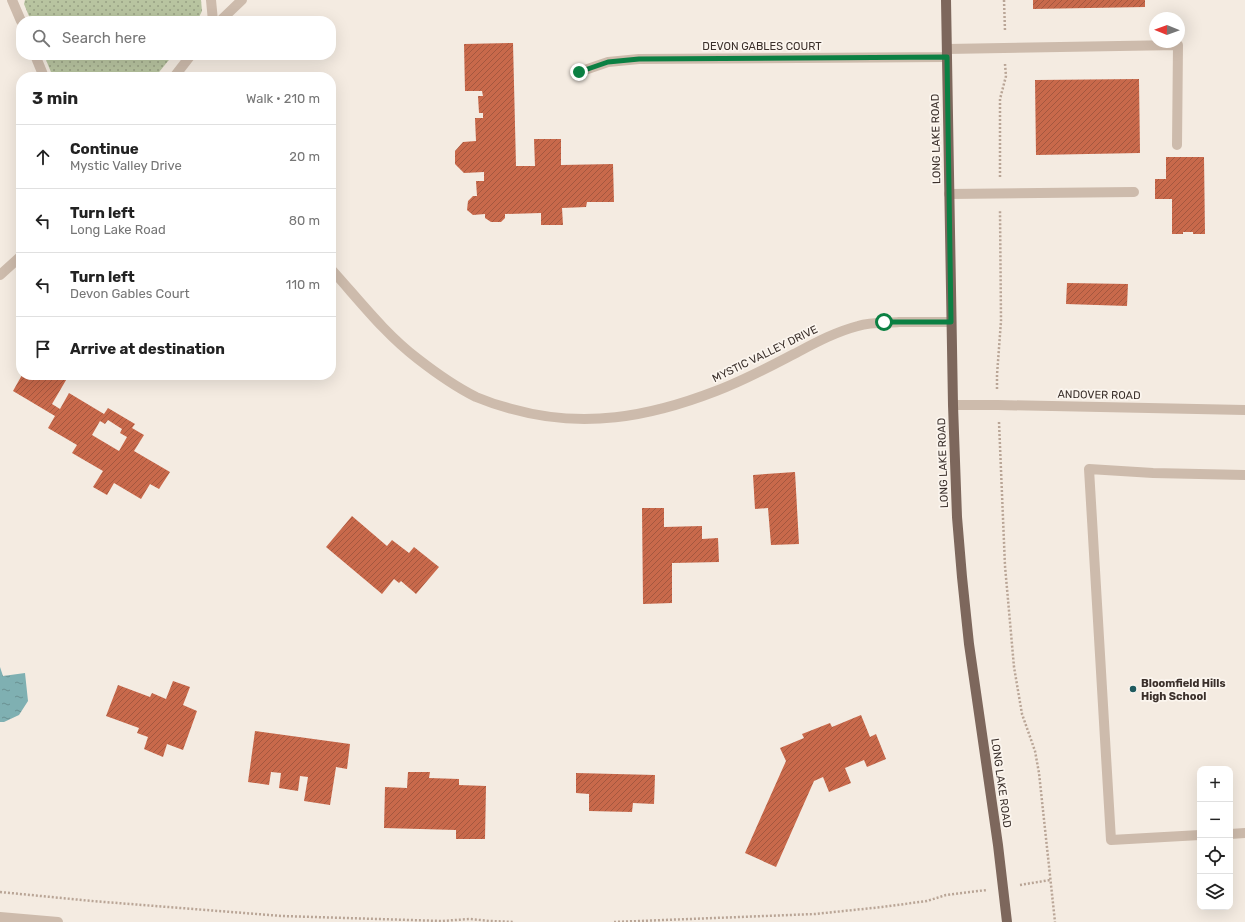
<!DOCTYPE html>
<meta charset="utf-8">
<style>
:root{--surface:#fff;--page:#f2f2f2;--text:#222;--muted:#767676;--line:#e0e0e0}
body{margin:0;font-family:Rubik,sans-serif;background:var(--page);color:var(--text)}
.controls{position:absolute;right:12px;bottom:12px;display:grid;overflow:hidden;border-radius:8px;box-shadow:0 4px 16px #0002}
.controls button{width:36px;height:36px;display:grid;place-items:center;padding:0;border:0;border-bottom:1px solid var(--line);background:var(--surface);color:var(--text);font:20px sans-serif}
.compass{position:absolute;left:1149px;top:12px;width:36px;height:36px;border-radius:50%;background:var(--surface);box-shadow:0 4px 16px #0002;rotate:271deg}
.stop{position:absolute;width:12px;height:12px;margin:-9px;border:3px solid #0b8043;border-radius:50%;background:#fff}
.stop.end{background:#0b8043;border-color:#fff;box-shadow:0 1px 4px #0008}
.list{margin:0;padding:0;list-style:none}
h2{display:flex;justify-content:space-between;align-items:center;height:52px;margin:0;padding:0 16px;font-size:17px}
h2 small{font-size:13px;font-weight:400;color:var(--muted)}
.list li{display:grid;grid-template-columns:26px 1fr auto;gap:12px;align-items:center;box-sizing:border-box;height:64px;padding:0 16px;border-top:1px solid var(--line)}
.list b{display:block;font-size:15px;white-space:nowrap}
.list p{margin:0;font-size:13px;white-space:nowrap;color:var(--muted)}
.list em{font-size:13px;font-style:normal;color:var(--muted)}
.icon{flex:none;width:22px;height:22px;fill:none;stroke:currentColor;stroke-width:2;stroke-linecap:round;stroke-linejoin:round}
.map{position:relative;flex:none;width:1245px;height:922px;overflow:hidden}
.search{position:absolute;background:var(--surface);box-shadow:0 4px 16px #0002;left:16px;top:16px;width:320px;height:44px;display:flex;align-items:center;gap:10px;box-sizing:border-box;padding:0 14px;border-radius:16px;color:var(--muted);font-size:15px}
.panel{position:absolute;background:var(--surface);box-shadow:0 4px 16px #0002;left:16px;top:72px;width:320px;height:308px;border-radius:16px}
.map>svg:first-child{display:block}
</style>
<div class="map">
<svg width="1245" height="922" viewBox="0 0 1245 922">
<defs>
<pattern id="grass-dots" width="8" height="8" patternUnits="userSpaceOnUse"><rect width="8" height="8" fill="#b8c4a0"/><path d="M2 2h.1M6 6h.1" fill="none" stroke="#97a083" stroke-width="1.8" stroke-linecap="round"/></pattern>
<pattern id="water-ripples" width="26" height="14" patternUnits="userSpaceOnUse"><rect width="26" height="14" fill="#7fb0b2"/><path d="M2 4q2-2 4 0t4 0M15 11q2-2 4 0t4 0" fill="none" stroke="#699091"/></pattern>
<pattern id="building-hatch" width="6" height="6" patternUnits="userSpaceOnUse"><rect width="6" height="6" fill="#c8694b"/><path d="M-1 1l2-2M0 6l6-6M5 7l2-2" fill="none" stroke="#a4573f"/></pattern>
</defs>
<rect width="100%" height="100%" fill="#f4ebe1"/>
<path fill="url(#grass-dots)" d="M25,0H201L202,11L197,21H31L24,4Z
M44,55H173L155,77H53Z"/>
<path fill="url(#water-ripples)" d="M0,667L3,676L25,673L28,701L19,715L4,722H0Z"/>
<path fill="url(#building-hatch)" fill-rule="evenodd" d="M1033,0H1145V7L1033,9Z
M513,43L516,166H535L534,139H561V165L613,164L614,202H587L586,207L562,208L563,225H541V213L505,214V218L501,222H491L485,218V214L473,215L467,210L468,201L473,196H477L476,181H484V172L464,173L455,164V151L463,142L476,141L475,118H483V113H479L478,96H483L482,91H465L464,44Z
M1139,79L1140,153L1036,155L1035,80Z
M1166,157H1204L1205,234H1193V232H1183V234H1172V199H1155V179H1166Z
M1067,283L1128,284L1127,306L1066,304Z
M22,375H69L52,404L60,409L69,393L104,414L108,408L135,424L132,428L144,435L134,451L170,472L159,489L150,484L141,499L114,483L107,495L93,487L103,471L72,453L77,445L48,428L55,416L13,391ZM108,420L122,429L120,433L127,437L119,451L92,435L100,421L105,424Z
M795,472L799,544L771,545L768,508L755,509L753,475Z
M642,508H664V527L702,526V539L718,538L719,562L672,563V603L643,604Z
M352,516L387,546L392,540L409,553L414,547L439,567L416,594L401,581L399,583L394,579L382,594L326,547Z
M173,681L190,687L183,705L197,711L183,750L167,744L163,757L144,749L148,737L137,733L139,728L106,716L118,685L150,697L152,693L166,699Z
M861,715L870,737L876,734L886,759L867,767L864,760L845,768L851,783L829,792L823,777L814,781L776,867L745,853L786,761L780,748L804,738L802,734L830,723L832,727Z
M255,731L350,744L347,769L336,767L330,805L304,801L308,777L300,776L298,791L279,788L281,773L271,772L269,785L248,782Z
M408,772H430L429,778L459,779V785L486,786L485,839H456V830L384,828L385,787L407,788Z
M576,773L655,775L654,804L633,803L632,812L589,811V794L576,793Z"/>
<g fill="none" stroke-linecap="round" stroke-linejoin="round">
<path stroke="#b9a596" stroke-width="2.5" stroke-dasharray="2 2" stroke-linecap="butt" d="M1004,0L1005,31
M1000,177V99L1006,76L1005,64
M997,389V375L1001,321L1000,210
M999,422L1005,566L1014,667L1022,714L1035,751L1039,773L1055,922
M1020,885L1050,880
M0,892L92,901L282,916L442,921L470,919L490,921L514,922
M614,922L815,914L882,907L927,901L946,895L987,890"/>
<path stroke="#cdbbac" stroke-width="10" d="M12,0L21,21
M211,0L213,21
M220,21L242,0
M947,49L1178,45L1177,145
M35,55L44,77
M579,72L608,62L639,59L947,57
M174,77L191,55
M949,194L1134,192
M331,269C359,300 385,334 418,359C436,373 456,387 476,397C488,402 500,406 512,409C583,429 649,417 716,391C743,381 769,367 794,354C815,343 835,332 858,326C871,322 886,323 899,322C917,322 934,322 951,322
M0,275L21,256
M953,405H998L1245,410
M1230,834L1245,833
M1200,835L1111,840L1089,469L1153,473L1245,475
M0,917L58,922"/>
<path stroke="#7d675c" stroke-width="10" d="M946,0L953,405L957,517L962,577L969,644L998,845L1007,922"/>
</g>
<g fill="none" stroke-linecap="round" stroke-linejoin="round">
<path stroke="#0b8043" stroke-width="5" d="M579,72L608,62L639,59L947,57L951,322H884"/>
</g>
<circle fill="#1f5a5e" stroke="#fbf5ee" stroke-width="1.5" cx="1133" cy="689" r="4"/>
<g text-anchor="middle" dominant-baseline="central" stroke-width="3.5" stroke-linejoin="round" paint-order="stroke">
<g font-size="11" fill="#3b302b" stroke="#fbf5ee">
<text x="762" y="46">DEVON GABLES COURT</text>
<text transform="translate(936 139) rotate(-91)">LONG LAKE ROAD</text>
<text transform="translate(765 354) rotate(-26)">MYSTIC VALLEY DRIVE</text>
<text transform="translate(1099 395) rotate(1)">ANDOVER ROAD</text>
<text transform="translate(943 463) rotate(-92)">LONG LAKE ROAD</text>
<text transform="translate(1001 783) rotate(82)">LONG LAKE ROAD</text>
</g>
<g font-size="11" font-weight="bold" fill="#3b302b" stroke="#fbf5ee" text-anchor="start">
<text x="1141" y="683">Bloomfield Hills<tspan x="1141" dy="13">High School</tspan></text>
</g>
</g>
</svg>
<div class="controls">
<button>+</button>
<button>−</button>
<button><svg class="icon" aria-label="locate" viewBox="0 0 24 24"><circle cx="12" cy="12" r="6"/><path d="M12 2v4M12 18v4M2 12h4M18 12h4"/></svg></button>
<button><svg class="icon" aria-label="layers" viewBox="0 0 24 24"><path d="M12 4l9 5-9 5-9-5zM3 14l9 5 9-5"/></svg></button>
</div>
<svg class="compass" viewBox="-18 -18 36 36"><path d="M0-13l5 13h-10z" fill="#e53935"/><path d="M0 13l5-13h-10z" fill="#767676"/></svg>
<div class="stop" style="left:884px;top:322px"></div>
<div class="stop end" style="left:579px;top:72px"></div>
<div class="search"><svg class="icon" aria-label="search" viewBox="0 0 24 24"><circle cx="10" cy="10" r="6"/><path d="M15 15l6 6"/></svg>Search here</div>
<section class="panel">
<h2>3 min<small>Walk · 210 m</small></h2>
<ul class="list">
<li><svg class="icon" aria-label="ahead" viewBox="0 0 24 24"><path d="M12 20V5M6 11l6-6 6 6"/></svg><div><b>Continue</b><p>Mystic Valley Drive</p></div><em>20 m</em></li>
<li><svg class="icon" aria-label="left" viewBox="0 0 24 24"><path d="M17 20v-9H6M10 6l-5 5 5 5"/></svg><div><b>Turn left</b><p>Long Lake Road</p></div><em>80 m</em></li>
<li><svg class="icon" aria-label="left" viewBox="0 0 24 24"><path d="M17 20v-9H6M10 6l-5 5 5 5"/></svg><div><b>Turn left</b><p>Devon Gables Court</p></div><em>110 m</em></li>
<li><svg class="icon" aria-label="arrive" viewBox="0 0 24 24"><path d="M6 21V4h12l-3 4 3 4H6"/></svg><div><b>Arrive at destination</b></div></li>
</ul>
</section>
</div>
